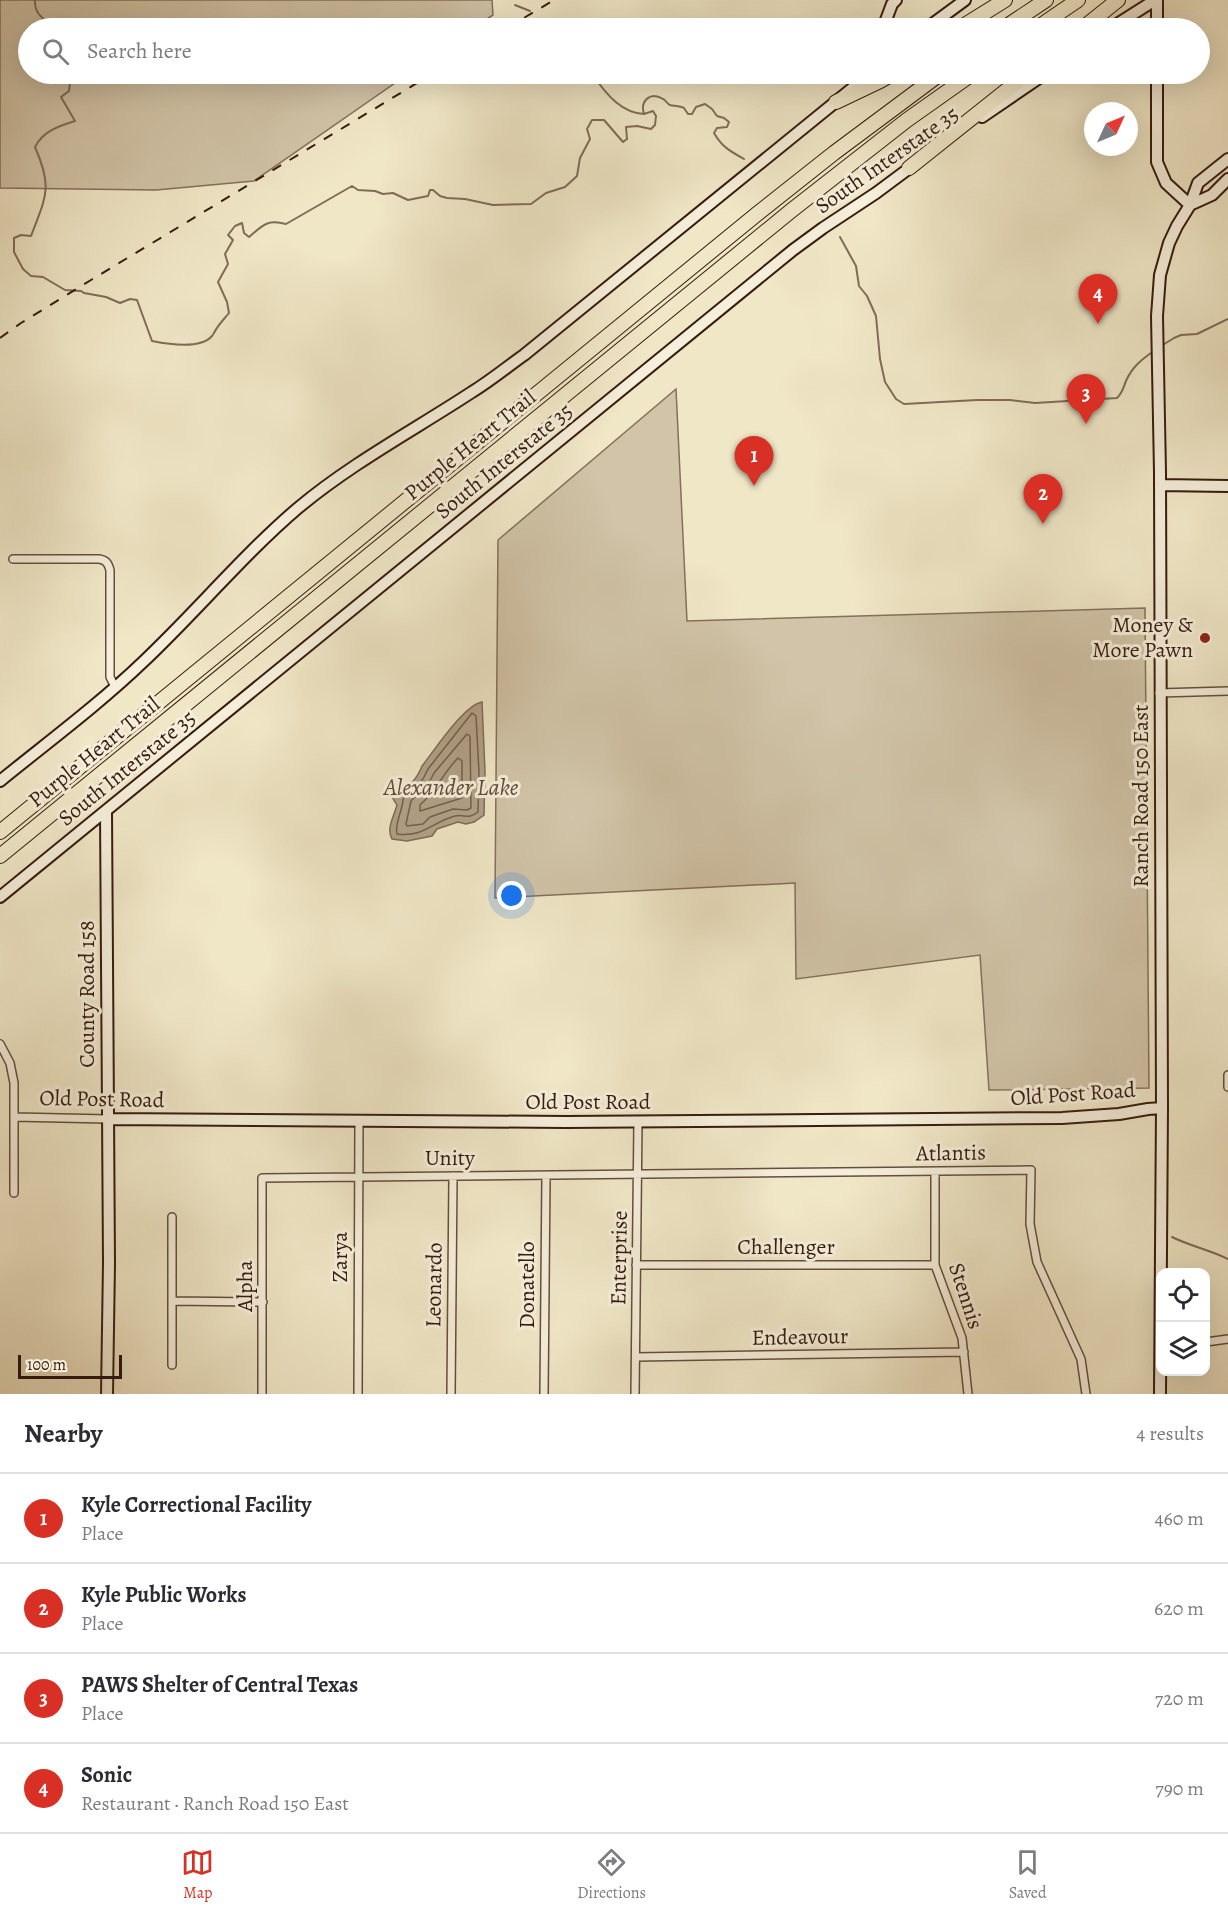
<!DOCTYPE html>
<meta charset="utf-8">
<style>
:root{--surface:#fff;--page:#f7f7f7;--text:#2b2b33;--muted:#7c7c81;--line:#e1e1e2;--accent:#d93025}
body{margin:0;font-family:Alegreya,serif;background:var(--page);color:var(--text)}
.controls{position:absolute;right:18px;bottom:18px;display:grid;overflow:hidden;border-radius:12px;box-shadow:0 6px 24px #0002}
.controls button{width:54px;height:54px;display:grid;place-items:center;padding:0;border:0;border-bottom:2px solid var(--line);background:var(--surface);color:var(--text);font:30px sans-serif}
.compass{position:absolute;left:1084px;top:102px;width:54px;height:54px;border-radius:50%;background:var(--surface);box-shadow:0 6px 24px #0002;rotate:46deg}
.scale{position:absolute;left:18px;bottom:15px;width:104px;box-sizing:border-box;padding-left:6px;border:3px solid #371b0f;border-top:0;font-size:16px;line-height:21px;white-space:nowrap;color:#371b0f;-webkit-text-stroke:4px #f5efdb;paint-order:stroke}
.you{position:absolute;left:512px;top:896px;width:21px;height:21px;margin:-15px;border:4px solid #fff;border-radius:50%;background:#1a73e8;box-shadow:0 0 0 9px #1a73e833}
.badge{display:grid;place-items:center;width:39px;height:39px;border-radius:50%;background:var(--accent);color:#fff;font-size:20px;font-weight:700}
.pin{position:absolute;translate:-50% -50px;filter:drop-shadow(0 2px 3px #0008)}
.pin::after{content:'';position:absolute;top:32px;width:21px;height:18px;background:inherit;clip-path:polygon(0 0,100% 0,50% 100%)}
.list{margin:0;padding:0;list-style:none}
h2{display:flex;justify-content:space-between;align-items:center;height:78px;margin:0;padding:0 24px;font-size:26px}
h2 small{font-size:20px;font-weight:400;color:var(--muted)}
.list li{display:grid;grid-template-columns:39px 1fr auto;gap:18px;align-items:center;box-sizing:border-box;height:90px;padding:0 24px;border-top:2px solid var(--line)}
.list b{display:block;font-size:22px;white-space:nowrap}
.list p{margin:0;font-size:20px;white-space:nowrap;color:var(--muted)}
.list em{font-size:20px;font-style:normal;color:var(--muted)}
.icon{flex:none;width:33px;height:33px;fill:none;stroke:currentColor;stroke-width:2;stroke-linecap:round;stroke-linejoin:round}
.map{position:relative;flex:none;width:1228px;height:1394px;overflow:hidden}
.search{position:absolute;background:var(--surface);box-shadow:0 6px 24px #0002;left:18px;right:18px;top:18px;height:66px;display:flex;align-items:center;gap:15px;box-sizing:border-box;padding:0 21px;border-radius:33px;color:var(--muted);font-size:22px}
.sheet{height:438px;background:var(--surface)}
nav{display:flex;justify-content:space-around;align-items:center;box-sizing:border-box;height:84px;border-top:2px solid var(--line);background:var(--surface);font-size:16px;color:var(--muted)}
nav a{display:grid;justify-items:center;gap:3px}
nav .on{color:var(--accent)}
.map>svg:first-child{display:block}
</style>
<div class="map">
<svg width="1228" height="1394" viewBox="0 0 1228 1394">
<rect width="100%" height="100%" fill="#f0e7c7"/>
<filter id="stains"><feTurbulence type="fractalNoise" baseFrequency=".00333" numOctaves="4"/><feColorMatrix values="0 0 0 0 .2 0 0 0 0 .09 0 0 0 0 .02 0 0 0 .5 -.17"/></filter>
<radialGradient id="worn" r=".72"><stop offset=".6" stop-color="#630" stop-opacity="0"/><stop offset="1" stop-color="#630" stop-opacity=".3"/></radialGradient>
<path fill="#d1c4a8" stroke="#84705c" stroke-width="1.5" d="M0,0H492L493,15L473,28H28V74H408L254,181L156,190L0,188Z
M676,389L687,621L1145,608L1149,1088L989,1090L980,955L796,979L795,883L495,898L498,540Z"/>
<path fill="#b1a288" stroke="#806c58" stroke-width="1.5" d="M482,702L485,772L484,815L474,822L466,824L458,822L437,829L432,836L407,841L392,839C386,829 394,816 397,805L392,797L394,794C406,793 418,777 422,766C434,751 464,705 482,702Z"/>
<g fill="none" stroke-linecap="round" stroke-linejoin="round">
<path stroke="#745e4c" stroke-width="1.5" d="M472,713L476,716L479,772L478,812C468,820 465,814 455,816C432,822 423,838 397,834C394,824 403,810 403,799L423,779L428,769Z
M467,734L470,736L471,808L467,810L453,809L430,817L423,824L407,826L406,824L411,801L429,783L434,773Z
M458,758L462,761V798L420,811V805C437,790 443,773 458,758Z"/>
<path stroke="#806c58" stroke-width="2" d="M35,0C34,15 45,19 54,28
M515,5L530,11
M538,28H539
M71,74L69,91L61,97L75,121C59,126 43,131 35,147C53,188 46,196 31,236L21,235L14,238V252L23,269L31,276L43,277L65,290L81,291L84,293L106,297L120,303L130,299L137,300L152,341C167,344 200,350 212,336C213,335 216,329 217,328C220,323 225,318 229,313L227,302L218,282L228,264L225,254L233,240L228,235L235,226L242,223L244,233L249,237C263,225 267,219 286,224L352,186L358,190L375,191L383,194L393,193L408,200L428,196L430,190H433L440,196L447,198L465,199L493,205L531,204L546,193L565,187L577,176L580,158L590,139L587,129L592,120H604L623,142L627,139L626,127L637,126L651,129L655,125L656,116L653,111L644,114
M596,74L595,78C607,95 622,113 644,114C640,101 650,91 663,99C666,100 667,104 670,105C674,106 680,106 684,108L688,114H692L696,107L705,104L712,109L717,116L724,118L729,122L727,127L717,128L714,133C722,147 730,151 744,159
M840,237L856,266L859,286L867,296L876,316L880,359L885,382L896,399L904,404L977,400H1010L1035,403L1117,398C1123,392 1123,388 1126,381C1132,367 1142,359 1154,351
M1161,346L1174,338L1181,335L1197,334L1228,319
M1172,1237C1190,1246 1210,1250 1228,1259"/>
<defs>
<path id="street" d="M13,559H99C106,560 108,563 110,570V677L115,687
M1159,693L1228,691
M0,1044L10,1063L14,1083V1193
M1228,1075V1087
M14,1117L108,1119
M935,1172V1265L962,1338L968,1394
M172,1217V1365
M636,1265H935
M172,1301L263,1302
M1206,1342L1228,1339
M636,1357L964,1352
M262,1394V1178L1031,1170L1030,1224L1037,1262L1081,1359L1086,1394
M358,1394L359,1121
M451,1394L453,1176
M544,1394L546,1176
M635,1394L638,1121"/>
<path id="secondary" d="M1157,0V28
M883,28L892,4L896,0
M927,28L965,0
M1111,28L1155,0
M1119,28L1133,27L1135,28
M1157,74V162L1166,183L1190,205
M982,117L1045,74
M1190,205L1212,195L1228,179
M1160,485L1228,486
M0,781C48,742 98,705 143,662C196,612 243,555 298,508C352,463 414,430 472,392C490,381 507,367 524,355L870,74
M106,811L109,1263L107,1394
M0,897L793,250L823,228L876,193L915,164
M108,1119L566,1122L1062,1118L1119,1114L1148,1109L1162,1108
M1160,1394L1162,1108L1160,472L1157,316L1160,275L1169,243L1177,226L1190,205L1198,183L1228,159"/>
<path id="highway" d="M960,28L1005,0
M1004,28L1046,0
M1037,28L1078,0
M1083,28L1118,0
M836,102L880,81L892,74
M909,168L1027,74
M0,832L757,214L834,153L940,74
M0,856L792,210L907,120L972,74"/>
</defs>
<use href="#street" stroke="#654e3d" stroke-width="10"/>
<use href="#secondary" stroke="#371b0f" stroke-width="14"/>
<use href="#highway" stroke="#371b0f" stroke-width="16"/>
<use href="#street" stroke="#f5efdb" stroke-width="7"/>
<use href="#secondary" stroke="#f5efdb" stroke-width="10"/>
<use href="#highway" stroke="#f0e7c7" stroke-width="14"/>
<path stroke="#371b0f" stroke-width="2" stroke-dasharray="10 10" stroke-linecap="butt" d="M507,28L554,0
M0,338L21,323L91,280L432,74"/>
</g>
<circle fill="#8f2418" stroke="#f5efdb" stroke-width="2" cx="1205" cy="638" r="6"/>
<g text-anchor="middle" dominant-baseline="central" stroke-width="6" stroke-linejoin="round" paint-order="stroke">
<g font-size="22" fill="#371b0f" stroke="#f5efdb">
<text transform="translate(887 160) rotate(-35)">South Interstate 35</text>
<text transform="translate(470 445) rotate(-39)">Purple Heart Trail</text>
<text transform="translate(504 461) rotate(-39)">South Interstate 35</text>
<text transform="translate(94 752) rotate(-39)">Purple Heart Trail</text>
<text transform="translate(127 768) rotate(-39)">South Interstate 35</text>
<text transform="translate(1141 796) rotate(-90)">Ranch Road 150 East</text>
<text transform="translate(87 994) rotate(-90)">County Road 158</text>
<text transform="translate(1073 1094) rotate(-4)">Old Post Road</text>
<text transform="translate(102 1099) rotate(1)">Old Post Road</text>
<text x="588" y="1102">Old Post Road</text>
<text transform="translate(951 1153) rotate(-1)">Atlantis</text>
<text x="450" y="1158">Unity</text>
<text x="786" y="1247">Challenger</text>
<text transform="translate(340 1257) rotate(-90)">Zarya</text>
<text transform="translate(619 1258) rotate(-89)">Enterprise</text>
<text transform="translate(434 1285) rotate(-89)">Leonardo</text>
<text transform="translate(527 1285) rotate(-90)">Donatello</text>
<text transform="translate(245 1286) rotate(-90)">Alpha</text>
<text transform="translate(966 1296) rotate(72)">Stennis</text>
<text transform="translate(800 1337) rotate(-1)">Endeavour</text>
</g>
<g font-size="22" fill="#371b0f" stroke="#f5efdb" text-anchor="end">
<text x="1193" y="625">Money &amp;<tspan x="1193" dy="25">More Pawn</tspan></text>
</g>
<g font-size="24" font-style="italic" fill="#624a39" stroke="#f5efdb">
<text x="451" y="787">Alexander Lake</text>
</g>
</g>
<rect width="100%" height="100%" filter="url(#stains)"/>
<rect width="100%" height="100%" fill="url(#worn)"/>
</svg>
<div class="controls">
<button><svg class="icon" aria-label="locate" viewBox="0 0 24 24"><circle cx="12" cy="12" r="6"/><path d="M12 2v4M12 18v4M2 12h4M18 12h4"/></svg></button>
<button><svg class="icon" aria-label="layers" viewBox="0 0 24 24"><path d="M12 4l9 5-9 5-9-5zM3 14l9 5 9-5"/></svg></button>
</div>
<svg class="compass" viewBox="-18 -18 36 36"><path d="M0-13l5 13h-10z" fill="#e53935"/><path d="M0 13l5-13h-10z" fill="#7c7c81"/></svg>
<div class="scale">100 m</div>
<div class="you"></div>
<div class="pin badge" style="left:754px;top:486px">1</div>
<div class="pin badge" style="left:1043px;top:524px">2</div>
<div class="pin badge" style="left:1086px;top:424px">3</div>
<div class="pin badge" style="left:1098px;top:324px">4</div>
<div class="search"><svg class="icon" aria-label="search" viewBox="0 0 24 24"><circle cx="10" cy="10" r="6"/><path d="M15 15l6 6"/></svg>Search here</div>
</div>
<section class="sheet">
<h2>Nearby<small>4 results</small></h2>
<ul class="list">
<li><span class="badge">1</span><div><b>Kyle Correctional Facility</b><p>Place</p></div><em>460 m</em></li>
<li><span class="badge">2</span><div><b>Kyle Public Works</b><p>Place</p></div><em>620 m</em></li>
<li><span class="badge">3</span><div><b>PAWS Shelter of Central Texas</b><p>Place</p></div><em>720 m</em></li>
<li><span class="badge">4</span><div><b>Sonic</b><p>Restaurant · Ranch Road 150 East</p></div><em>790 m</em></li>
</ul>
</section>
<nav>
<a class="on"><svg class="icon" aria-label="map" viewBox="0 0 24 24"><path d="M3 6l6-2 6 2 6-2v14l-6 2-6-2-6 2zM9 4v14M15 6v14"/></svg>Map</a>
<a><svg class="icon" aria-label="directions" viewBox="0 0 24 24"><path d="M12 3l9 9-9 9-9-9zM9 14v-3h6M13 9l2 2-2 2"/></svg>Directions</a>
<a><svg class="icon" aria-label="saved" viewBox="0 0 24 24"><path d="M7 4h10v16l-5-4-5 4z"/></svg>Saved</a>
</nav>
